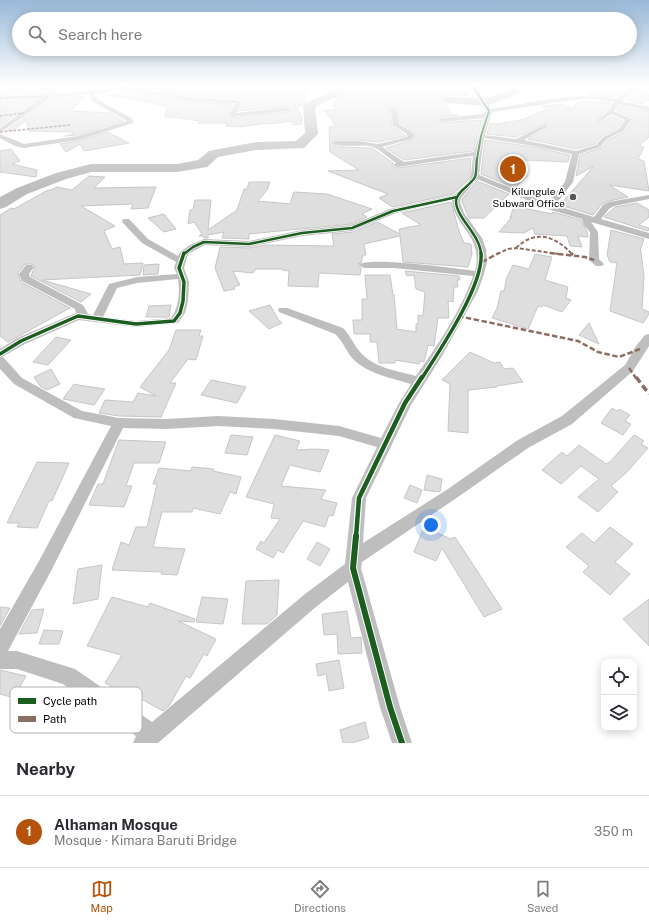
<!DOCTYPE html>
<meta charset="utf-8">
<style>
:root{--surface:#fff;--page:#f7f7f7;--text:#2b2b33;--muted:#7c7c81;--line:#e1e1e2;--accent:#b45309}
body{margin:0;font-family:"Public Sans",sans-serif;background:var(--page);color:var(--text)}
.controls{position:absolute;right:12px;bottom:12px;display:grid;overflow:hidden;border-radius:8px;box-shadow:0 2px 10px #0003}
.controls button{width:36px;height:36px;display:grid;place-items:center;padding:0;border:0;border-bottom:1px solid var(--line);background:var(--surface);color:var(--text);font:20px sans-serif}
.you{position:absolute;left:431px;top:525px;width:14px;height:14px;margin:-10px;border:3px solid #fff;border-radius:50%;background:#1a73e8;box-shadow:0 0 0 6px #1a73e833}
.badge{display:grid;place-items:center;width:26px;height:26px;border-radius:50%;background:var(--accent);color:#fff;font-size:13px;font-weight:700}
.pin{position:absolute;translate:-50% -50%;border:2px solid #fff;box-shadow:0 1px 4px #0006}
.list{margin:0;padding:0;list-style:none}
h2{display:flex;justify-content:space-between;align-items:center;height:52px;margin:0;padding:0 16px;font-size:17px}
h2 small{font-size:13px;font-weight:400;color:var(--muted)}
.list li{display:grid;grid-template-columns:26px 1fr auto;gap:12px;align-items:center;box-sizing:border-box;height:72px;padding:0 16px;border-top:1px solid var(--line)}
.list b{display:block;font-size:15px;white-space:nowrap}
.list p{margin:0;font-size:13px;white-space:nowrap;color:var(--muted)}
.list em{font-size:13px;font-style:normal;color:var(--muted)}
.icon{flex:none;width:22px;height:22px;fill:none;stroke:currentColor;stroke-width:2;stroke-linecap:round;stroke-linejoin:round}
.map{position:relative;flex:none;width:649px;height:743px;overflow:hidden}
.search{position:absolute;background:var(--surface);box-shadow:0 2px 10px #0003;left:12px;right:12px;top:12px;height:44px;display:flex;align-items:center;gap:10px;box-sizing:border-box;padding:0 14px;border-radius:22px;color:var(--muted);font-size:15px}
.sheet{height:124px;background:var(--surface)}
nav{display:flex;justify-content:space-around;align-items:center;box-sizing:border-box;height:56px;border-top:1px solid var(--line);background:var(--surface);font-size:11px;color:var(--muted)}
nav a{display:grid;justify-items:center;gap:2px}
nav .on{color:var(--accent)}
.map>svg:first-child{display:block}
</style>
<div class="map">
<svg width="649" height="743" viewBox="0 0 649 743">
<rect width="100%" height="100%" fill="#fff"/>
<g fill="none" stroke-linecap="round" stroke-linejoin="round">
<path fill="#bdbdbd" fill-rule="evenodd" d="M505,85H515L520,92L518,94L485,106L412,100L408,99L406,97L408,95L412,94L484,99L508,91Z
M332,92L371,95L375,96L377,98L375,100L371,101L333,98L315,107L318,134L304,148L256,150L218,157L207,167L177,172H91L66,179L27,194L6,207L0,209V197L17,188L56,173L91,164H177L198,160L209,151L214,150L256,142L296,141L305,133L303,105L305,103Z"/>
</g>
<path fill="#dedede" stroke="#c6c6c6" d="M54,85V93L46,94L38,98L0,126V94H6L8,89Z
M141,85L143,86L307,85L304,106L295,105L302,117L301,124L294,125L292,121L268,124L267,123L240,127L226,126L227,123H198L200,121L165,116L167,106L109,95L123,91L196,103L233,104L229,115L233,118L287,112L291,109L287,106L239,111L242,102L238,98L196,97L135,87Z
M326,85H442L469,92L468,96L442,95L451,115H459L442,117L438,120L442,123L482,120L473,151L404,160L386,148L412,140L415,136L413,131L400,123L398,110L395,107L390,110L392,125L406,136L378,142L359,140H336L332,143L336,146L340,147L372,148L393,163L392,166L397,168L471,158L470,176L467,181L453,194L393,207L379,198L388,194L328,171L359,170L330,152L329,127L336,126L324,110H336L333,103L342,93L326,90Z
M600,85H629L616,97L588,95Z
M638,86L643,87L637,91L649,95V100L642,104L625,100Z
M86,96L71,111L110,113L123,121L78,135L65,136L73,134V132L29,131L26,120L14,130H7L51,99Z
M580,101L611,103L607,110L597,118V122H603L611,116L623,121L618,128L602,136L595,144L576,149L528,139L548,128L549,126L546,123L516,137L487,134L490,123L496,124L521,120L548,109L542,106L560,104L572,108Z
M620,106L649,112V137L639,146L644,147L638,159L644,161L649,191L609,185L628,197L609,201L602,204L593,215L560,205L594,166L576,176L580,155L601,148L608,140L624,132L633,120V118L616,110Z
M108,132L129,143L84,151L80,144L66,152L60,144L79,141Z
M485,140L534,147L570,155L568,162L525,160L527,176L515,188L481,174Z
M11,149L20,161L12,164L37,170L36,177L0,172V151Z
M89,176L105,177L94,188L156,187L148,208L131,209L133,204L81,206L115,226L104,231L112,249L120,247L124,264L143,263L140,275L42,280L91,294L81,302L31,276L35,266L32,264H25L18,273L21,282L70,308L8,342L0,336V215L11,208L14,209L48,190H51L57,187L72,190Z
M477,181L509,194L484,218H469L462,202V199Z
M249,182H270L267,190L258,201L290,204L294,192L327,194L372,209L362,214L367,217L351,224L249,234V239L222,238L224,232L208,235V238H204L203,236H199L202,234L194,222L188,224L190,210H193L195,200H211L208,230L237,210L244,189H247Z
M451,202L459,231L464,243L471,244L472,254L468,267L403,262L400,236L364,244L366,255H363L361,263L358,264L361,268L360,275L319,273L318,287L288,286L289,271L282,270V269H256L253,273L233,271L240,285L234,287L235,289L224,291L215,268L220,247L249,248L266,245L334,246L332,234L353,232L377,222L400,234L399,229L421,225L402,213Z
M637,203L649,210V217L639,225L649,228L648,231L604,217L615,207Z
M514,206L552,214L553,212L581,220L587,231L588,237L578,236L582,247L570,246L567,236L535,234L533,228L524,233L499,232L512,217L510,218Z
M164,214L176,229L164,232L148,218Z
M611,230L644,239L640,251H641L644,277L642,309L649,312V314L643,323L610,311L617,263L610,262L607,255Z
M535,254L552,257L545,280L568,287L566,298L571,300L562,312L543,305L542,307L538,306L528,329L492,318L497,308L501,291H504L507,277L513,265L529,269Z
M159,264L158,274L143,275L144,265Z
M405,271L459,276L460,280H457L458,287H454L453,302L448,301L449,318H438L434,346L428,345L424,362L420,361L419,364L395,360V363H379L377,342H370V334H354L353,320H362V299H367L365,275H390L393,295H394L397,329L416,332V324H418V315L423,316L425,292L416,289L414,275L407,276Z
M171,305L169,317H146L149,306Z
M270,305L278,319L282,323L269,329L249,311Z
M589,323L599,344L579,335Z
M176,330H201L199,336H203L196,360L188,359L170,383H176L161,417L119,416L99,413L105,400L133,402L138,393L156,396L140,387L169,350Z
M56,337L71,340L48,365L33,362Z
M470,352L494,363L500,362L504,369L513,368L523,382L496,386L497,387L468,390V433L448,431L450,384L442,380Z
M51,369L60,384L47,390L40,386L34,377Z
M211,380L246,387L237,403L201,395Z
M74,384L78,385L105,389L94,405L63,399Z
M612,408L617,411L619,409L630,415L625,421L631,424L623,435L601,423Z
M231,435L253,437L247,455L225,453Z
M275,435L300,441L296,450L315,449L329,450L320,472L290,465L281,486L326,490L321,499L337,503L333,516L329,515L325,527L303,521L283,553L278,550L273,558L256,549L261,541L264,543L280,519L271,518L274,504L246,497Z
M634,435L644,441L641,444L648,448L627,472L611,486L618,492L598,512L578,497L599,479L581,466L561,484L542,470L562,452L567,456L579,445L606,464L610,462Z
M119,440L166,442L159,463H134L126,486H132L124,507L89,505L98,484H103Z
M37,462L69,463L52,501H49L37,528L17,527L19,523H7Z
M192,467L214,469L213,471L241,477L236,494L230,492L220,514L193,508L192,512H162L153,547L185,549L177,575L161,574L162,572L112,570L121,542L129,545L136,527H147L157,484H153L159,468L191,471Z
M427,475L442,479L440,492L424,490Z
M410,485L422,490L417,503L404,498Z
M424,527L451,539L455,537L502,609L484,617L442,548L436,561L414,552Z
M610,527L633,544L615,562L630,574L610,595L583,572L589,566L566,547L582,533L594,543Z
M317,542L330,549L320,566L307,559Z
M102,565L98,599L73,604L78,569Z
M279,580L277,615L267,624H242L246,581Z
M112,597L148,607L150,603L195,619L194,622L178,621L216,639L207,656L204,654L190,678L186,676L169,706L163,711L134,695L133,697L105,683L122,655L87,646Z
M202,597L228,599L223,624L196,622Z
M649,599V646L623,619Z
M0,607L10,608L0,626Z
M44,609L37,633L19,634L32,610Z
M347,611L351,638L361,637L362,653L338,654L337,634L324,635L322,614Z
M44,630L63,631L59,644H39Z
M339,660L344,688L329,691L326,674L318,676L316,664Z
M0,670L26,676L14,698L0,694Z
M365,722L369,738L352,743H343L340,730Z"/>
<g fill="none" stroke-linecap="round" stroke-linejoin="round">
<path fill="#bebebe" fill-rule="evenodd" d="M129,85H133L134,86L131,88L196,98L238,100L241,102L237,113L287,107L290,109L287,111L233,117L230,115L235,103L196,102L122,89L94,94L97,99L131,118L134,122L133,123L79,140L24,148L15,146L0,138V134L24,144L78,136L127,121L92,101L89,94L50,98L0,133V128L39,99L47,95L106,89Z
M469,85H475L491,109C531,103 577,90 616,99L631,85H637L622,101L649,107V111L619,104L614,111L632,119L623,131L607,139L600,147L579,154L573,182L556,204L557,206L594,217L603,205L609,202L649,195V199L614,206L609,209L601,219L649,233V239L591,222L598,232L599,259L604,264L602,266H596L589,260L590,232L584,225L582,219L551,210L477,179L461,198L460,202L464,213L482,238L486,249L487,262L484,274L478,291L442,356L411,405L366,498L363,543L448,489L518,440L562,416L625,365L636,346L645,335L649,334V346L633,371L572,424L528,448L458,497L362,562L361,568L400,707L412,743H392L380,707L348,582L317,606L158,743H133L136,736L63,684L17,669H0V629L39,561L111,426L74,418L14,384L0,369V349L17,338L76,313L75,309L22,281L19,274L26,265H32L34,267L29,274L30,277L83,305L88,314L93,315L109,284L137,277L177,274L174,268L176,262L142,243L123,223L122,221L123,219H129L148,239L178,256L181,251L190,245L204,239L249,241L302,230L351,225L390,209L454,195L468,182L471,176L473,156L397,167L393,165L396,163C389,158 380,150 373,147C362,143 340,149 333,143L336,141H359L378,144L407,137V134L393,125L391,110L394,108L397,110L399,124L412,132L414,135L412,139L382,147L404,162L474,152L484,118L442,122L439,120L442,118L485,114L486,111ZM589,99L614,102L608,111L598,119V121H602L611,114L625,120L619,129L603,137L596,145L576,151L524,140L547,127L548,126L545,124L516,139L485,135L492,112L573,100ZM484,138L534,146L572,154L565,182L548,203L479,175ZM452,200C454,228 484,235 475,271C458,269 367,256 359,265L364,268H394L473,276C461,311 437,346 416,376C398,371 375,368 362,354C354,346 351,336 343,328L287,308H279L278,310L279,312L335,334C343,341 346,351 353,359C368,374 392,378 411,384L399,403L381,438L339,426L274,419L218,416L167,419L119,418L82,411L22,378L4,358L2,357L25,344L79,320L136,327L178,323L185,313L188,301L189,282L184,268L188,254L205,245L249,247L302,236L352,231L396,213ZM178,279C180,291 179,308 171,318L136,321L103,317L117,288L137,283ZM218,426L274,429L339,436L377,447L352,498L345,564L305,594L152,722L75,669L17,651H8L51,571L123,428L167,429Z"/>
<path stroke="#8d6e63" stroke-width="1.5" stroke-dasharray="3 1.5" stroke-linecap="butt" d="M0,98L49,96
M0,116L24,113
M0,132L70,125"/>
<path stroke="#8d6e63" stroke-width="2" stroke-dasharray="4 2" stroke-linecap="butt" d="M516,248C536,229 555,236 572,254
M497,254L508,249L516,248L559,254"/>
<path stroke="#8d6e63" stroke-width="2.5" stroke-dasharray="5.5 2.5" stroke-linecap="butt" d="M550,253L585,257L594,260
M571,253L573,255
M482,262L499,253
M458,316L578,341L598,352L619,357L640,349
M629,368L636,378"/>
<path stroke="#8d6e63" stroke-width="3.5" stroke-dasharray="7 3.5" stroke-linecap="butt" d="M636,377L649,394"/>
<defs>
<path id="cycleway-far4" d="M472,85L489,111L481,136L477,159"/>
<path id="cycleway-far3" d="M477,158C476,164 477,171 475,177C471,185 456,192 456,201C456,218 480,234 481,254
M184,254L193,247L204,242L249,244L302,233L352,228L393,211L457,197"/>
<path id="cycleway-far2" d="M0,354L21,341L78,316L136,324L174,321L180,313L183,301L184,282L179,268L184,253
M422,378C440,350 484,285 481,253"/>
<path id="cycleway-far1" d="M356,537L359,498L405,403L422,377"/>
<path id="cycleway" d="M356,536L353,568L390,707L402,743"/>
</defs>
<use href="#cycleway-far4" stroke="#fff" stroke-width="3.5"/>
<use href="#cycleway-far3" stroke="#fff" stroke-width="4"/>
<use href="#cycleway-far2" stroke="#fff" stroke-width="5.5"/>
<use href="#cycleway-far1" stroke="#fff" stroke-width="7"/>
<use href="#cycleway" stroke="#fff" stroke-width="8"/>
<use href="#cycleway-far4" stroke="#1b5e20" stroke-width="2"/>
<use href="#cycleway-far3" stroke="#1b5e20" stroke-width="2.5"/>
<use href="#cycleway-far2" stroke="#1b5e20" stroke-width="3.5"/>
<use href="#cycleway-far1" stroke="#1b5e20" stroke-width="4.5"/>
<use href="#cycleway" stroke="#1b5e20" stroke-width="6"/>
</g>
<linearGradient id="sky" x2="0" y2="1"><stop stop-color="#97b8d7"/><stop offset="0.45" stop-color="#fff"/><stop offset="1" stop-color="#fff" stop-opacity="0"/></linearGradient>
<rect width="649" height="189" fill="url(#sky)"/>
<circle fill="#595959" stroke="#fff" stroke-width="1.5" cx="573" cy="197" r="4"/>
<g text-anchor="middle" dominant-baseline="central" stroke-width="3.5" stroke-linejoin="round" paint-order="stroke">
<g font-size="10" fill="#000" stroke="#fff" text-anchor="end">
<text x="565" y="191">Kilungule A<tspan x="565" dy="12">Subward Office</tspan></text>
</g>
</g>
<rect x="10" y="687" width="132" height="46" rx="6" fill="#fff" stroke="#b2b2b2" stroke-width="1"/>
<rect x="18" y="698" width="18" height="6" fill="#1b5e20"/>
<rect x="18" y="716" width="18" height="6" fill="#8d6e63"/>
<g font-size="11" fill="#000">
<text x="43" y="705">Cycle path</text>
<text x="43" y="723">Path</text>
</g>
</svg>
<div class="controls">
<button><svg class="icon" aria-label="locate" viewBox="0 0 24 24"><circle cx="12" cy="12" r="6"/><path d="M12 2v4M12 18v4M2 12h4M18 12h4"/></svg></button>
<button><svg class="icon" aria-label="layers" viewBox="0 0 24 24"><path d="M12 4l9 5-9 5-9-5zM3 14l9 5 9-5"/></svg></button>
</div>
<div class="you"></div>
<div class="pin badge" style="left:513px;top:169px">1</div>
<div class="search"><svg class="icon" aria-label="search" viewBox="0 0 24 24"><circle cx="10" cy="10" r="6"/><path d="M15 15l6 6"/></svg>Search here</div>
</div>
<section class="sheet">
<h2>Nearby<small></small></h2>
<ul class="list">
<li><span class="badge">1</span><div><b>Alhaman Mosque</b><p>Mosque · Kimara Baruti Bridge</p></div><em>350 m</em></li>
</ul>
</section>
<nav>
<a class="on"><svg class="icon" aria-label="map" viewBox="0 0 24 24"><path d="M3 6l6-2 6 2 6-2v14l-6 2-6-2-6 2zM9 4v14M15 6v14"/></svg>Map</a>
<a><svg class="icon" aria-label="directions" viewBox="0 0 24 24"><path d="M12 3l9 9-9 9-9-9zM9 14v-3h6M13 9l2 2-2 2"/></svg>Directions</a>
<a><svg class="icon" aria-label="saved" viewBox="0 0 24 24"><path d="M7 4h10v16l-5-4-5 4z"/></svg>Saved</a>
</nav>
